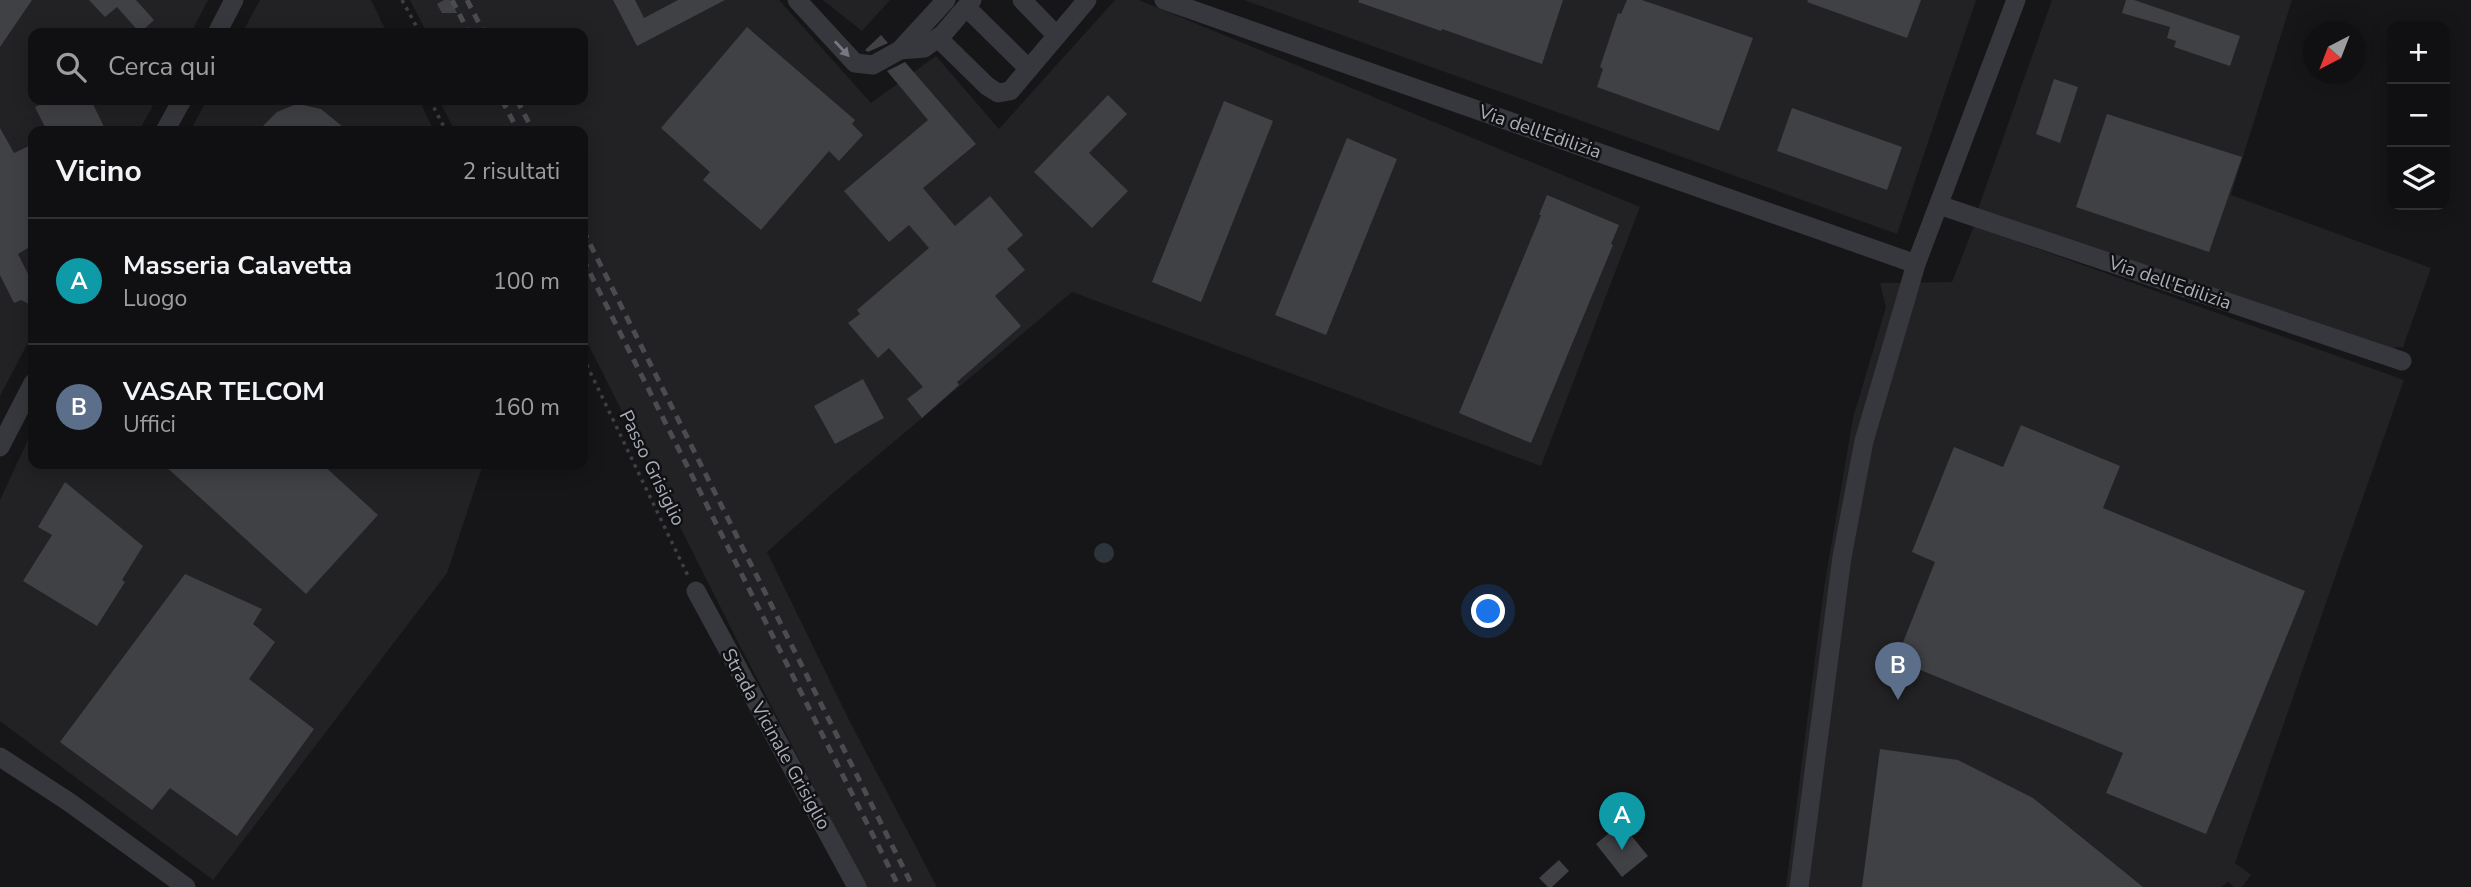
<!DOCTYPE html>
<html lang="it">
<meta charset="utf-8">
<style>
:root{--surface:#101012;--page:#1e1e20;--text:#f1f3f6;--muted:#9c9d9f;--line:#303032;--accent:#d93025}
body{margin:0;font-family:"Nunito Sans",sans-serif;background:var(--page);color:var(--text)}
.controls{position:absolute;right:21px;top:21px;display:grid;overflow:hidden;border-radius:14px;box-shadow:0 4px 18px #0003}
.controls button{width:63px;height:63px;display:grid;place-items:center;padding:0;border:0;border-bottom:2px solid var(--line);background:var(--surface);color:var(--text);font:35px sans-serif}
.compass{position:absolute;left:2303px;top:21px;width:63px;height:63px;border-radius:50%;background:var(--surface);box-shadow:0 4px 18px #0003;rotate:222deg}
.you{position:absolute;left:1489px;top:612px;width:24px;height:24px;margin:-18px;border:5px solid #fff;border-radius:50%;background:#1a73e8;box-shadow:0 0 0 10px #1a73e833}
.badge{display:grid;place-items:center;width:46px;height:46px;border-radius:50%;background:var(--accent);color:#fff;font-size:23px;font-weight:700}
.pin{position:absolute;translate:-50% -58px;filter:drop-shadow(0 2px 4px #0008)}
.pin::after{content:'';position:absolute;top:37px;width:24px;height:21px;background:inherit;clip-path:polygon(0 0,100% 0,50% 100%)}
.list{margin:0;padding:0;list-style:none}
h2{display:flex;justify-content:space-between;align-items:center;height:91px;margin:0;padding:0 28px;font-size:30px}
h2 small{font-size:23px;font-weight:400;color:var(--muted)}
.list li{display:grid;grid-template-columns:46px 1fr auto;gap:21px;align-items:center;box-sizing:border-box;height:126px;padding:0 28px;border-top:2px solid var(--line)}
.list b{display:block;font-size:26px;white-space:nowrap}
.list p{margin:0;font-size:23px;white-space:nowrap;color:var(--muted)}
.list em{font-size:23px;font-style:normal;color:var(--muted)}
.icon{flex:none;width:38px;height:38px;fill:none;stroke:currentColor;stroke-width:2;stroke-linecap:round;stroke-linejoin:round}
.map{position:relative;flex:none;width:2471px;height:887px;overflow:hidden}
.search{position:absolute;background:var(--surface);box-shadow:0 4px 18px #0003;left:28px;top:28px;width:560px;height:77px;display:flex;align-items:center;gap:18px;box-sizing:border-box;padding:0 24px;border-radius:14px;color:var(--muted);font-size:26px}
.panel{position:absolute;background:var(--surface);box-shadow:0 4px 18px #0003;left:28px;top:126px;width:560px;height:343px;border-radius:14px}
.map>svg:first-child{display:block}
</style>
<div class="map">
<svg width="2471" height="887" viewBox="0 0 2471 887">
<rect width="100%" height="100%" fill="#161618"/>
<path fill="#222225" d="M0,0H208L191,33H33V100H156L139,131H33V333L0,396Z
M260,0H371L387,33H242Z
M410,0H779L871,103L936,56L999,129L1115,0H1139L1640,207L1541,466L1072,292L834,492L767,552L849,720L937,887H866L739,644L583,334V131H455L440,102L439,100H583V33H427Z
M823,0H890L862,31Z
M1244,0H1976L1897,234Z
M2052,0H2292L2231,195L2431,268L2403,347L2387,348L1978,209Z
M207,100H419L434,131H190Z
M1974,226L2404,380L2235,863L2251,875L2242,887H2234L2228,882L2221,887H1786L1824,588L1853,418L1886,307L1880,283L1952,282Z
M33,429V464H483L447,573L213,880L0,721V500Z"/>
<path fill="#2c353c" d="M1094 553a10 10 0 1 1 20 0a10 10 0 1 1-20 0Z"/>
<path fill="#404145" d="M0,0H32L0,47Z
M89,0H136L154,20L140,33L117,7L105,17Z
M444,0H450L457,13H442L437,4Z
M613,0H635L644,18L678,0H725L637,46Z
M1359,0H1563L1542,64L1442,29L1441,31L1358,2Z
M1627,0H1642L1753,38L1719,131L1597,87L1603,69L1600,67L1618,13L1621,14Z
M1808,0H1921L1907,38L1807,2Z
M2126,0H2134L2240,36L2230,66L2174,47L2176,41L2167,38L2170,27L2122,13Z
M747,27L855,120L852,124L863,135L839,161L829,151L761,230L703,180L710,172L661,128Z
M881,35L888,43L868,52L865,50Z
M905,62L976,144L923,188L955,226L990,196L1023,235L1007,249L1025,270L995,296L1021,326L957,382L959,385L922,418L907,399L923,387L889,348L878,358L848,323L860,314L857,310L929,248L909,225L889,242L844,191L928,120L887,71Z
M2054,79L2078,87L2060,143L2036,134Z
M1108,95L1127,114L1089,153L1128,191L1092,228L1034,172Z
M49,100H91L106,131H47L35,107Z
M1224,101L1273,121L1201,302L1152,282Z
M294,105H303L321,109L348,131H258L277,112Z
M1792,108L1902,147L1887,190L1777,151Z
M2107,114L2242,157L2209,252L2076,207Z
M0,128L14,153L33,144V245L18,254L33,284V293L31,295L29,304L21,300L14,303L0,275Z
M1347,138L1397,159L1326,335L1275,315Z
M1547,195L1619,225L1611,244L1613,245L1531,443L1459,413L1541,215H1539Z
M863,379L884,418L835,444L814,406Z
M2021,425L2120,466L2103,508L2305,591L2206,834L2106,793L2123,753L1896,660L1935,562L1912,552L1954,447L2003,467Z
M163,464H322L378,515L306,594Z
M65,482L143,546L122,580L125,582L97,626L23,581L52,535L38,527Z
M185,574L262,609L253,624L275,642L249,679L314,729L237,836L170,788L152,810L60,742Z
M1880,749L1958,760L2033,798L2143,887H1862Z
M1621,823L1648,856L1622,877L1596,844Z
M1559,860L1569,871L1552,887H1548L1539,878Z"/>
<g fill="none" stroke-linecap="round" stroke-linejoin="round">
<path stroke="#3d3f44" stroke-width="3.5" stroke-dasharray="3.5 5" stroke-linecap="butt" d="M402,0L420,33
M430,100L446,131
M583,357L688,576"/>
<path stroke="#37383d" stroke-width="19" d="M797,0L855,63L873,65L900,50L946,0
M1022,0L1057,36
M1164,0L1916,264
M966,7L1029,69
M217,33L234,0
M938,38L987,86L998,93L1010,91L1087,0
M900,50L924,48L943,34L972,0
M165,131L182,100
M1939,205L2402,361
M0,447L33,383
M696,591L857,887
M0,757L69,802L186,887
M1799,887L1842,557L1864,441L1916,264L2016,0"/>
<path stroke="#4a4c52" stroke-width="5" stroke-dasharray="9 7" stroke-linecap="butt" d="M452,0L469,33
M467,0L484,33
M502,100L518,131
M517,100L533,131
M583,230L913,887
M583,259L899,887"/>
</g>
<defs><path id="oneway-solid" d="M-6-.8H1V-3.2L6.5 0L1 3.2V.8H-6Z" transform="scale(1.75)"/></defs>
<use fill="#757881" href="#oneway-solid" transform="translate(842 49) rotate(47)"/>
<g text-anchor="middle" dominant-baseline="central" stroke-width="5" stroke-linejoin="round" paint-order="stroke">
<g font-size="19" fill="#a8adb8" stroke="#111113">
<text transform="translate(1540 132) rotate(19)">Via dell'Edilizia</text>
<text transform="translate(2170 283) rotate(19)">Via dell'Edilizia</text>
<text transform="translate(652 468) rotate(64)">Passo Grisiglio</text>
<text transform="translate(776 739) rotate(61)">Strada Vicinale Grisiglio</text>
</g>
</g>
</svg>
<div class="controls">
<button>+</button>
<button>−</button>
<button><svg class="icon" aria-label="layers" viewBox="0 0 24 24"><path d="M12 4l9 5-9 5-9-5zM3 14l9 5 9-5"/></svg></button>
</div>
<svg class="compass" viewBox="-18 -18 36 36"><path d="M0-13l5 13h-10z" fill="#e53935"/><path d="M0 13l5-13h-10z" fill="#9c9d9f"/></svg>
<div class="you"></div>
<div class="pin badge" style="left:1622px;top:850px;background:#0f9aa8">A</div>
<div class="pin badge" style="left:1898px;top:700px;background:#5c6f8a">B</div>
<div class="search"><svg class="icon" aria-label="search" viewBox="0 0 24 24"><circle cx="10" cy="10" r="6"/><path d="M15 15l6 6"/></svg>Cerca qui</div>
<section class="panel">
<h2>Vicino<small>2 risultati</small></h2>
<ul class="list">
<li><span class="badge" style="background:#0f9aa8">A</span><div><b>Masseria Calavetta</b><p>Luogo</p></div><em>100 m</em></li>
<li><span class="badge" style="background:#5c6f8a">B</span><div><b>VASAR TELCOM</b><p>Uffici</p></div><em>160 m</em></li>
</ul>
</section>
</div>
